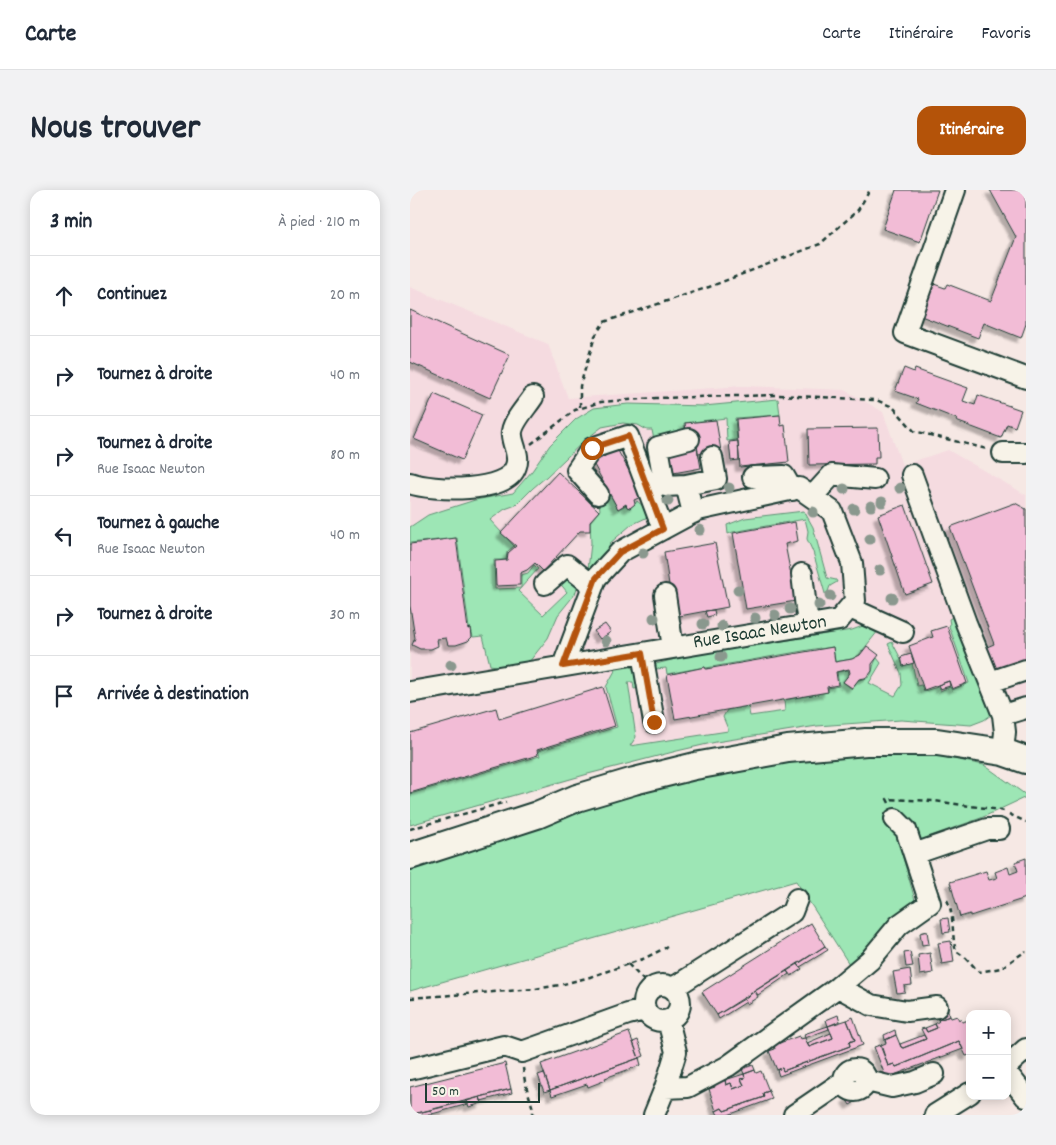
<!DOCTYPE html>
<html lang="fr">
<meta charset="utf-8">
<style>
:root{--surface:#fff;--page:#f2f2f3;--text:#1f2937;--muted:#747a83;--line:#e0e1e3;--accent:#b45309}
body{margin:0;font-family:Dekko,sans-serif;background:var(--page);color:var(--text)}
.controls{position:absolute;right:15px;bottom:15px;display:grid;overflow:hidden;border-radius:10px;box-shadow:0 2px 12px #0003}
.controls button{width:45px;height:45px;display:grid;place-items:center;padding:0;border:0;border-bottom:1px solid var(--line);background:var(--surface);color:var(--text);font:25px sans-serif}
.scale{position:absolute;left:15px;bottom:12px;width:115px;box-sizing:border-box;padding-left:5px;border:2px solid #1f3d34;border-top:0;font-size:14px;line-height:18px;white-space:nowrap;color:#1f3d34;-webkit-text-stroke:4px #f7f3e8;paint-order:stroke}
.stop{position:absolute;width:15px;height:15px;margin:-11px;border:4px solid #b45309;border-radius:50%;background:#fff}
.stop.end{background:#b45309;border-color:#fff;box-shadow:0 1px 5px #0008}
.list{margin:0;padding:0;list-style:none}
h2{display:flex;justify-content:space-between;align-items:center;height:65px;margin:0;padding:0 20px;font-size:21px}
h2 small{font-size:16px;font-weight:400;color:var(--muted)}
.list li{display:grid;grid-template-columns:32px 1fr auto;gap:15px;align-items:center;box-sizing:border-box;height:80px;padding:0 20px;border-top:1px solid var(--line)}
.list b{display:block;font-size:19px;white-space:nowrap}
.list p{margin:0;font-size:16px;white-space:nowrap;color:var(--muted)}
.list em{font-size:16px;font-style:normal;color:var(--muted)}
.icon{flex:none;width:28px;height:28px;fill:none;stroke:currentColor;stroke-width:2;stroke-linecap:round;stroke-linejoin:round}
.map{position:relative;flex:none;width:616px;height:925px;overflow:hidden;border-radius:15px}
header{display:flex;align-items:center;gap:30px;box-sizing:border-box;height:70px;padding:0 25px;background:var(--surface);border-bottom:1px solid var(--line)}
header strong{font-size:24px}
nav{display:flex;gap:28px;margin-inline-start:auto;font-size:18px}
.intro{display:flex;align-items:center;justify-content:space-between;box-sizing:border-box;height:120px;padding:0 30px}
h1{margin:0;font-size:35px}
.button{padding:12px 22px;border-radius:15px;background:var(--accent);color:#fff;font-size:18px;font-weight:700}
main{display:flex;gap:30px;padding:0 30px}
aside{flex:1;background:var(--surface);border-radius:15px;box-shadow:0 2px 12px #0003}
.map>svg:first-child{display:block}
</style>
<header>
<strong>Carte</strong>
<nav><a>Carte</a><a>Itinéraire</a><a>Favoris</a></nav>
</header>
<div class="intro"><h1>Nous trouver</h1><a class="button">Itinéraire</a></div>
<main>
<aside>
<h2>3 min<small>À pied · 210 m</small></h2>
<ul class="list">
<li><svg class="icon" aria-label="ahead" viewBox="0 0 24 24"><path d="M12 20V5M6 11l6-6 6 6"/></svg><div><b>Continuez</b></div><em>20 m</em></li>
<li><svg class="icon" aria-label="right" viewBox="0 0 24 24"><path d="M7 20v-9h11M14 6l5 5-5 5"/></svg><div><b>Tournez à droite</b></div><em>40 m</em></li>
<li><svg class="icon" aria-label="right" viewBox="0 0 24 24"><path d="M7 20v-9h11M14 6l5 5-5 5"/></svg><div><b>Tournez à droite</b><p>Rue Isaac Newton</p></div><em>80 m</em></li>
<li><svg class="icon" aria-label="left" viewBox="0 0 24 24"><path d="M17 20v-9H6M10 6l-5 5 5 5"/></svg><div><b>Tournez à gauche</b><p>Rue Isaac Newton</p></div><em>40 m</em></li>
<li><svg class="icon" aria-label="right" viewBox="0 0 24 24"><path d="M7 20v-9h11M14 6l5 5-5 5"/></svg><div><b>Tournez à droite</b></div><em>30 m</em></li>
<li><svg class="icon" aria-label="arrive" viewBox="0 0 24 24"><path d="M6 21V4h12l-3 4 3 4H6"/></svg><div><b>Arrivée à destination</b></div></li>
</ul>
</aside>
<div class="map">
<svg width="616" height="925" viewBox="0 0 616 925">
<defs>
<filter id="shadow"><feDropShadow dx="-4.5" dy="4.5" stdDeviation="1" flood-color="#0004"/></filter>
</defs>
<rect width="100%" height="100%" fill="#f6e8e4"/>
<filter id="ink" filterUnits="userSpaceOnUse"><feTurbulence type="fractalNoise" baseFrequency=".02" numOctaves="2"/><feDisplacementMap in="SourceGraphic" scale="10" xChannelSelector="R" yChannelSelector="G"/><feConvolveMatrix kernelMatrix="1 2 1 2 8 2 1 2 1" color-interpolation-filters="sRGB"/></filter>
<g filter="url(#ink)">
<path fill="#f5dbe0" d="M0,97L138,154L158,208L333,196L435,200L473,222L492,275L538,260L616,305V532L584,526L504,521L263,562L0,635Z"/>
<path fill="#9de6b5" stroke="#5e9274" d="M368,209L370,225L325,228L327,250L317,251L316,228L274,233L275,245L244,250L242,240H237L228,235L213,233L192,237L175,250L136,287L123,298L106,315L95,319L80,330L104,356L97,362L96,370H84L85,399L111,398V385L118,383L124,375L128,379L108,401L133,425L157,402L149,392C156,387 160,388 167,390V398L165,404L148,425L138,448L119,472L92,477L80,475L73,446L63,447L61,438H59L47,348L0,353V337L18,325L65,310L103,303L122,281L140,255L166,229L184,218L218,214L294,216Z
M199,303L208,319L216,315L217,317L220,318L225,314L227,311L233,316L239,317L242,325L221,335L199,354L201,356L181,382L178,380L181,353L180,332L190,320L189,311Z
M394,321L403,337L417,388L426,390L427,392L420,396L416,407L403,362L397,349L398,341L395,329L323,342L318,344L317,335L335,328Z
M546,425L581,525L574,530L561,535L491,530L407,536L306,552L267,561L178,584L0,635V604L130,566L128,561L207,537L196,497L207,477L219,474L226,483L229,498L224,499L223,492H218L226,547L220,556L318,541V539L313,527L317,520L338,516L340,526L375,521L374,510L418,502V498L429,496L427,482L438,480L439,484L433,492L442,499L448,490C467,488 459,480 467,468L471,473L459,493L485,506L492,495L491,483L478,454L482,452L490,467L493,476L502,473L507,496L511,495L514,501L528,497L530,501L540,497L542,500L559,493L539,436L540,435L539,429Z
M461,433L468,441L449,465L442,469L425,472L423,457L410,459V458L296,478L295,477L257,484L256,478L246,479L248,492L246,493L243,479L246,474L277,466L442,440Z
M457,562L528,566L574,575L616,605V607L571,628L490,657L505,710L488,725L439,774L386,691L0,801V675L173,618L286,589L380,571Z"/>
<path fill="#f2bcd6" stroke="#1f3d34" filter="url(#shadow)" d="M486,0H528L510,52L473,39Z
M580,0H616V134L611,148L574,133L568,148L511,126L524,94L535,98L537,94L581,111L606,47Z
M0,120L100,165L80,208L0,172Z
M494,178L504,182L505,179L558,198L553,211L565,215L568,205L611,220L605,237L597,234L591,248L546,231L547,229L506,213L508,209L485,201Z
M24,204L72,225L52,270L4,249Z
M370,225L371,236L375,235L379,272L330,277L326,229Z
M306,230L311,261L288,264L285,240L276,241L275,233Z
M468,238L469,267H465V274L399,275L398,239Z
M328,251L329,270L321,271L319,252Z
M287,256L291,278L258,284L254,261Z
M207,259L233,306L224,310L225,314L220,318L217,317L216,314L208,319L183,273Z
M148,282L189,321L180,331V341H170L133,381L125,373L117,380L110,383V395L86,396L85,371L97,370L98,363L106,356L91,343Z
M605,313L616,319V475L589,485L577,457L584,454L540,337Z
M495,315L523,394L495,404L468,325Z
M385,332L388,351L375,354L386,411L336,419L323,343Z
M46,348L58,439L61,438L62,447L58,451L46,455H38L36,448L27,449L28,456L21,459H10L2,455L5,448L0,416V354Z
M305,353L318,417L264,427L254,362Z
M304,420L305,425L297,427L295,421Z
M195,434L201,442L190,449L184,441Z
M537,436L557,493L542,499L539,491L514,500L499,456L523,447L521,441Z
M457,456L469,465L462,474V481L459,485L455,488L449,489L442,498L433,492L440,483L439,479L426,482L428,495L417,497L418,502L265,529L257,485L295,477L296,479L423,457L425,472L442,469L450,465Z
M501,464L504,473L493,476L491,467Z
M539,491L540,496L530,499L528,495Z
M193,497L205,536L127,560L128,565L0,603V543L86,518L89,529Z
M616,668V708L560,726V724L550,727L540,692L576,681L579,690L587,688L585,682L598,677L600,684L608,681L605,672Z
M538,728L540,742L533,743L531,729Z
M401,733L415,756L307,825L292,802Z
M517,741L519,754L512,755L510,743Z
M541,751L544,772L532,774L528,753Z
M415,756L418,760L390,777L388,774Z
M500,762L503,776L496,777L494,763Z
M520,763L523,783L510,785L508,765Z
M388,774L392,779L381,786L377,781Z
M500,779L502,795L494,796L495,802L487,803L483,782Z
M377,781L379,784L348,805L345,801Z
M345,801L348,807L337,814L334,809Z
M334,809L336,812L309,829L307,825Z
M538,821L540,826L528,830L526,825Z
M428,825L430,831L418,836L416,830Z
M540,826L541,828L547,826L549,830L551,829L552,832L559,830L560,865L556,866L549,851L486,877L484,874L478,876L471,855L476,853L475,850L486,845L491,857L493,858L516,849L511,839L515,838L517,842L527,838L525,834L529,831L528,830Z
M443,827L453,855L369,886L367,880L372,878L373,881L440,856L439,852L445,850L437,830Z
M437,830L445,850L439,852L440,856L373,881L372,878L367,880L359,861L365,859L364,855L389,846L390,849L395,848L399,857L423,848L418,836Z
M525,834L527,838L517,842L515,838Z
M418,836L419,839L395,848L394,844Z
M485,840L486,845L475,850L474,845Z
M219,842L229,868L140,900L131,874Z
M421,843L423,848L399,857L397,853Z
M514,845L516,849L493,858L491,857L490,854Z
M228,850L234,866L229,868L223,852Z
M549,851L553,859L476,888L464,857L470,855L478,876L484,874L486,877Z
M229,868L231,875L195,888L196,890L178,897L177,894L142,906L140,900Z
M95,873L101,899L0,925V897Z
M343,875L345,880L334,884L332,879Z
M345,880L346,883L351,881L359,901L353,903L354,907L314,921L312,918L306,921L299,899L305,897L304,894L315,890L316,895L321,893L323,899L334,895L331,889L335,888L334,884Z
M134,883L140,900L134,902L128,885Z
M334,884L335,888L331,889L334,895L323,899L321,893L316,895L315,890Z
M101,899L102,903L71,911L70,907Z
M359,901L362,909L318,925H308L306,921L312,918L314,921L354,907L353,903Z
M445,904L449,910L440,915L436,909Z
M70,907L72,913L59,917L57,911Z
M57,911L58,914L22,924L21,920Z
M21,920L22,925H8L7,923Z"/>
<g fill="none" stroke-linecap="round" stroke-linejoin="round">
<defs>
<path id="minor" d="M545,0L495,143L616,188
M593,263H616
M502,285L556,433L593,525
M343,287L374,286L382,300
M0,293C22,301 98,304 106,276C110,266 103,256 102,246C100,234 116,218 123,207
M276,295L255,296L248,257L279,249
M188,304L167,280L182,258L218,246L253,339
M402,307L422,285L465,289
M283,323L276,295L306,289L302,267
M392,384L398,435
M135,394L157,375L183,396
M255,405L263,458
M440,418L493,442
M232,463L244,532
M580,492L616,480
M0,502L429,430L445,411L442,373L422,321L389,298L288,320L210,362L186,388L153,476
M593,562L595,542L593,525L616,518
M504,664L577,639H589
M234 813a18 18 0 1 1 36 0a18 18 0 1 1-36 0Z
M428,797L461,815L497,821L527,817
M263,798L382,722L387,709
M597,876L616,859
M434 890a11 11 0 1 1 22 0a11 11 0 1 1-22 0Z
M0,879L94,856L112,862L218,824L235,820
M597,883L616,907
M457,891L482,897L505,892L524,884
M255,898L278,897L318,876L428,797L460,770L489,735L520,713L496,640L485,629
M244,925L255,898L266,862L258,830
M384,925L428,895L435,893
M525,925L560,903"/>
<path id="major" d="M0,666L127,625L167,608L224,591L285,576L378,559L456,552H527L593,562L616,570"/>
</defs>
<use href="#minor" stroke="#1f3d34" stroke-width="24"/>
<use href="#major" stroke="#1f3d34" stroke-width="30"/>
<path stroke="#1f3d34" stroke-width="2.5" stroke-dasharray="5 4" stroke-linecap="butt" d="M170,217V196L185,146L194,132L299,97L410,54L448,20L460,0
M121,254L165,220L191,212L246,208L369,205L466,210L483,217L504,241L577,259
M479,613L477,609L524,611L590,620L594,621
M599,624L616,632
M0,639L96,612
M537,710C545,726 541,744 546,761L556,768L569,782L591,778L616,761
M218,774L241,798
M0,808L125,799L150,795L180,787L233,769L257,757
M113,878L115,892L123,919V925"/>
<use href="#minor" stroke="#f7f3e8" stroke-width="20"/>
<use href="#major" stroke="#f7f3e8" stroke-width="26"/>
</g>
<g fill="#8a988e">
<circle cx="319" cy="298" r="5.5"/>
<circle cx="490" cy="298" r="5.5"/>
<circle cx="434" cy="299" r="5.5"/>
<circle cx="258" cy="311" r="5.5"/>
<circle cx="472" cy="312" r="5.5"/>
<circle cx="461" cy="316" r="5.5"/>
<circle cx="444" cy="319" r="5.5"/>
<circle cx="403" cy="322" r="5.5"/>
<circle cx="290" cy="340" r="5.5"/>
<circle cx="460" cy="349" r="5.5"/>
<circle cx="233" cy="363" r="5.5"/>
<circle cx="470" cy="380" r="5.5"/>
<circle cx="328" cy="400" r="5.5"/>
<circle cx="420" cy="406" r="5.5"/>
<circle cx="482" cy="408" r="5.5"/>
<circle cx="409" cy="415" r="5.5"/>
<circle cx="380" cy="419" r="5.5"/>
<circle cx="365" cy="425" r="5.5"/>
<circle cx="244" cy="428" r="5.5"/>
<circle cx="345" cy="428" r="5.5"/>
<circle cx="293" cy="434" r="5.5"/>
<circle cx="312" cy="436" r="5.5"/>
<circle cx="196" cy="451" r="5.5"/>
<circle cx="311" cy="467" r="5.5"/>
<circle cx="41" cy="475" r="5.5"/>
</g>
</g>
<g fill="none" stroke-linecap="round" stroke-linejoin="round" filter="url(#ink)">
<path stroke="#b45309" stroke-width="6" d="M182,258L218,246L253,339L210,362L186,388L153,476L232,463L244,532"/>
</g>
<g text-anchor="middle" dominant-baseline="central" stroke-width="4.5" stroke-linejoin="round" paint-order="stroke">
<g font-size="20" fill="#1f3d34" stroke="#f7f3e8">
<text transform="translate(350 443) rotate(-9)">Rue Isaac Newton</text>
</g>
</g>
</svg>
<div class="controls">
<button>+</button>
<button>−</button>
</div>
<div class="scale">50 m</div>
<div class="stop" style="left:182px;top:258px"></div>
<div class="stop end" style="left:244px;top:532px"></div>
</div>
</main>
